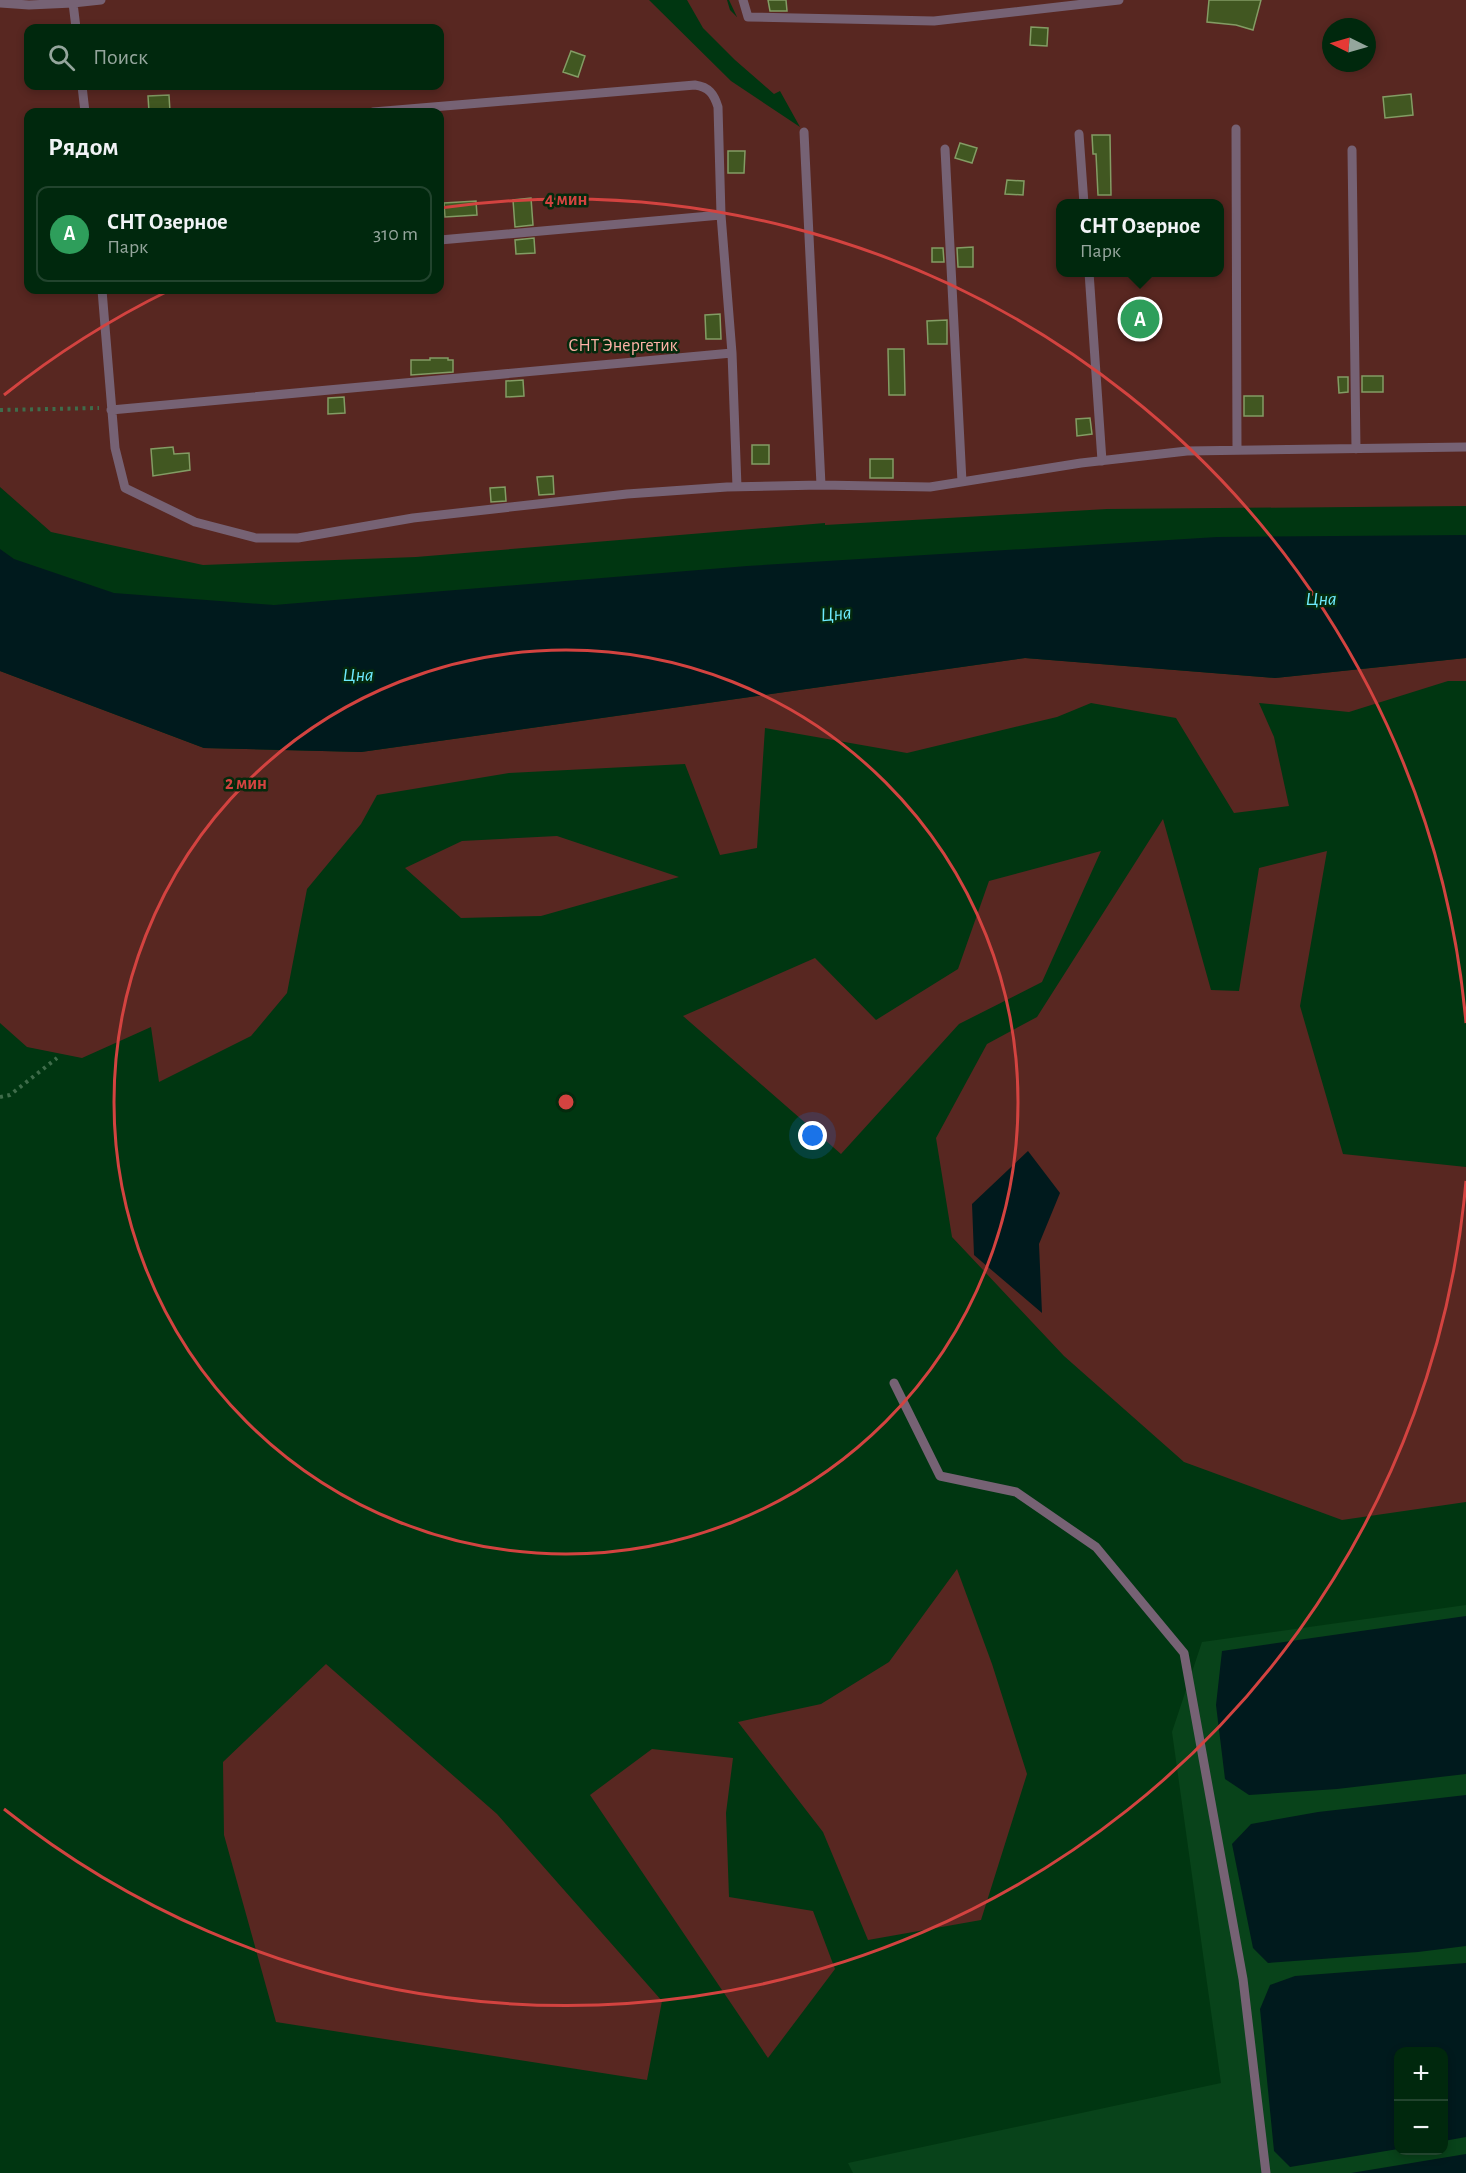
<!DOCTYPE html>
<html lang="ru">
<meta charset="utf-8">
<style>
:root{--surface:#00280d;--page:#0e341b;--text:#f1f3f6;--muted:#95a69d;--line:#22442e;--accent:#2563eb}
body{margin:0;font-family:"Alegreya Sans",sans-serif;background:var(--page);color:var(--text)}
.controls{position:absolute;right:18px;bottom:18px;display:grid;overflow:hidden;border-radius:12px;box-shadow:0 3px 9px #0003}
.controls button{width:54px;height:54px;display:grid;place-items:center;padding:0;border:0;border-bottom:2px solid var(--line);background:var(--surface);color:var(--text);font:30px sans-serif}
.compass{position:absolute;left:1322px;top:18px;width:54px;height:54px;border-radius:50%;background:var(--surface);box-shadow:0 3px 9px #0003;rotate:275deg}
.you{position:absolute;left:813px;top:1136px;width:21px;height:21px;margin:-15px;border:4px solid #fff;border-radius:50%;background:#1a73e8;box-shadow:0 0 0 9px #1a73e833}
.badge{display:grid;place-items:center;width:39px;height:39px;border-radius:50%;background:var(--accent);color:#fff;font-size:20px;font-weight:700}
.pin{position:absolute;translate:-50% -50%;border:3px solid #fff;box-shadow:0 2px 6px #0006}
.popup{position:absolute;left:1056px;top:199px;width:168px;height:78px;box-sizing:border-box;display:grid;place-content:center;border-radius:12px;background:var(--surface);filter:drop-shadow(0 2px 4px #0005);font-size:20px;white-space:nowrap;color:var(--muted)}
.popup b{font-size:22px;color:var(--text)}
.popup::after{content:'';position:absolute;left:50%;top:100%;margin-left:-12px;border:12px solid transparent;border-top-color:var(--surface)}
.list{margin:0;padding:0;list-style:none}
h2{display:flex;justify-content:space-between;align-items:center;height:78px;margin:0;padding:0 24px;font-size:26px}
h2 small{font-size:20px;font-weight:400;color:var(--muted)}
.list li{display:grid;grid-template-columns:39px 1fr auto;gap:18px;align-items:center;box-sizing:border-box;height:96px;margin:0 12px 12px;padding:0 12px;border:2px solid var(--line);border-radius:12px}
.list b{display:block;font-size:22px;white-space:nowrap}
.list p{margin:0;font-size:20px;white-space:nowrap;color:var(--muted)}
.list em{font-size:20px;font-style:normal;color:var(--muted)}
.icon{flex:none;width:33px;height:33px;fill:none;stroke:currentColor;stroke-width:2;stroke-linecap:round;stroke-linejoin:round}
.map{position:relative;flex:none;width:1466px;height:2173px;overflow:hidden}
.search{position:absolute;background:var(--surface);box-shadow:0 3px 9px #0003;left:24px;top:24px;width:420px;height:66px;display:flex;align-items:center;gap:15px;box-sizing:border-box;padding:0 21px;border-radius:12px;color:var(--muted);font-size:22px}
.panel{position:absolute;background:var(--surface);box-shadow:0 3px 9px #0003;left:24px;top:108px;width:420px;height:186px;border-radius:12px}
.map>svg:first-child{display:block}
</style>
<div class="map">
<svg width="1466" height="2173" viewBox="0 0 1466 2173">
<rect width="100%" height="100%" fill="#003611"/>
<path fill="#08431a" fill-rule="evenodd" d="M1466,1605V2173H853L848,2163L1221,2083L1172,1732L1202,1642ZM1398,2052H1444V2150H1398Z"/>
<path fill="#582721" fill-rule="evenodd" d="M0,0H649L731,81L800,127L780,91L774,94L735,60L703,28L687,0H727L730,10L737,17L729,0H1466V506L1107,509L825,525V523L416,557L203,565L51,532L0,487ZM1331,27H1367V63H1331ZM28,28H440V86H28ZM28,112H440V290H28ZM1060,204H1220V272H1060Z
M1025,658L1275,678L1466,658V681H1448L1349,712L1259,703L1274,737L1289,806L1234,813L1176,718L1091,703L1057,717L907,753L765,728L757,848L720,855L685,764L509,773L377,795L361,824L307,889L287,993L251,1036L159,1082L151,1027L82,1058L27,1047L0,1023V671L204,748L361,752Z
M1163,819L1211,990L1239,991L1259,868L1327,851L1300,1006L1343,1154L1466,1167V1502L1342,1520L1184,1462L1064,1356L952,1237L936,1138L987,1044L1037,1017Z
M557,836L679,877L541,916L461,918L405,868L462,841Z
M1101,851L1042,982L959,1024L841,1154L683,1016L815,958L876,1020L958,969L989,881Z
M957,1569L992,1664L1027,1774L981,1920L868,1940L823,1832L738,1722L821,1704L889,1662Z
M326,1664L497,1814L662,2001L647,2080L276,2022L224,1835L223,1762Z
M652,1749L733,1758L726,1813L729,1897L813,1911L835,1969L768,2058L590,1795Z"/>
<path fill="#001a1d" d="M1466,535V658L1275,678L1025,658L361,752L204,748L0,671V549L14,559L114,593L274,605L747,566L1217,537Z
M1028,1151L1060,1193L1039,1244L1042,1313L974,1255L972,1204Z
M1466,1616V1774L1337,1789L1249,1795L1225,1779L1216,1705L1222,1651Z
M1466,1795V1946L1418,1952L1268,1963L1253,1948L1232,1844L1251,1824L1318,1812Z
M1466,1963V2137L1444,2141V2052H1398V2149L1290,2167L1274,2151L1260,2009L1270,1985L1295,1976Z
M1466,2154V2173H1351Z"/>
<path fill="#415721" stroke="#839c64" stroke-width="1.5" d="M768,0H786L787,11H770Z
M1209,0H1261L1253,30L1236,25L1207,22Z
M1031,27L1048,28L1047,46L1030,45Z
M571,51L585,56L578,77L563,72Z
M1411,94L1413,115L1385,118L1383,97Z
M169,95L170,112H149L148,96Z
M1092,135H1110L1111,195H1098L1096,154H1093Z
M960,143L977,148L972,163L955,158Z
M728,151H745L744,173H728Z
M1007,180L1024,181L1023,195L1005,194Z
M531,198L533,225L515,227L513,200Z
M476,201L477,215L445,217L444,203Z
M534,238L535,253L516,254L515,240Z
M973,247V267H958L957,248Z
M932,248H943L944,262H932Z
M720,314L721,339H706L705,315Z
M947,320V344H928L927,321Z
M888,349H904L905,395H889Z
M430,358H448V360H453V372L411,375V360H430Z
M1362,376H1383V392H1362Z
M1338,377H1348V392L1339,393Z
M523,380L524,396L506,397V381Z
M1244,396H1263V416H1244Z
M344,397L345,413L328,414V398Z
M1090,418L1092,434L1077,436L1076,419Z
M752,445H769V464H752Z
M173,447L174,454L189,453L190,470L153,476L151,449Z
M870,459H893V478H870Z
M553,476L554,494L539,495L537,477Z
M505,487L506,501L491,502L490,488Z"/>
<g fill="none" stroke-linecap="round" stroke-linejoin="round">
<path stroke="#3f6c4b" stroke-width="4" stroke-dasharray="3 4.5" stroke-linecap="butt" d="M0,410L99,408
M0,1097L10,1095L57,1058"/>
<path stroke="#766274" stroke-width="9" d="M73,0V3L101,0
M743,0L748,17L934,21L1119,0
M0,3L29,5L73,3L76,28
M82,86L85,112
M373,112L695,85C709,87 714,94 718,107L721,215L732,353L737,487
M1236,129L1237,450
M804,132L821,485
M1079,134L1084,204
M945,149L962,482
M1352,150L1356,449
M440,240L721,215
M1089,272L1102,461
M102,290L115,448L125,488L195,522L256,538H298L413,518L627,494L727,487L821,485L930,487L1081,463L1187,451L1466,447
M111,410L732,353
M894,1383L940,1476L1016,1492L1096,1547L1184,1653L1243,1979L1266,2173"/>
</g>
<g fill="none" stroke="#d34340" stroke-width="3">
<circle cx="566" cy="1102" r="452"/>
<path d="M1466 1181A903 903 0 0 1 4 1809M4 395A903 903 0 0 1 170 290M440 208A903 903 0 0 1 1466 1023"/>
</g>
<g text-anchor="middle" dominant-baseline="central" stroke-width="5" stroke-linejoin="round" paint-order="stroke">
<g font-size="18" fill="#fdb1a6" stroke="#042a0d">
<text x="623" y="346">СНТ Энергетик</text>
</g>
<g font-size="20" font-style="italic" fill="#6eebfd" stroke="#042a0d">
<text x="1321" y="599">Цна</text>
<text transform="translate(836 614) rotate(-6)">Цна</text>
<text x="358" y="675">Цна</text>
</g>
</g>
<circle cx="566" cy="1102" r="9" fill="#d34340" stroke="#042a0d" stroke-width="3"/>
<g font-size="18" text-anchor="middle" font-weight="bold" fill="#d34340" stroke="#042a0d" stroke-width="5" stroke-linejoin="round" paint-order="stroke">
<text x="566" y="205">4 мин</text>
<text x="246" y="789">2 мин</text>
</g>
</svg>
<div class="controls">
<button>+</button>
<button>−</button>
</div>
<svg class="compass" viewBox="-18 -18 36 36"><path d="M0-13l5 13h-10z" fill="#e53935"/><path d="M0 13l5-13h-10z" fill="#95a69d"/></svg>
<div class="you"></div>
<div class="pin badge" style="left:1140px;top:319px;background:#2e9e5b">A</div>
<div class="popup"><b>СНТ Озерное</b>Парк</div>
<div class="search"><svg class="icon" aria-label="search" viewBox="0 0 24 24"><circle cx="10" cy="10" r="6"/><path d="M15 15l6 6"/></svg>Поиск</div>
<section class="panel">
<h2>Рядом<small></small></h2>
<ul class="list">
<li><span class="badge" style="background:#2e9e5b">A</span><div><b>СНТ Озерное</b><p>Парк</p></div><em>310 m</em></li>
</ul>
</section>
</div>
